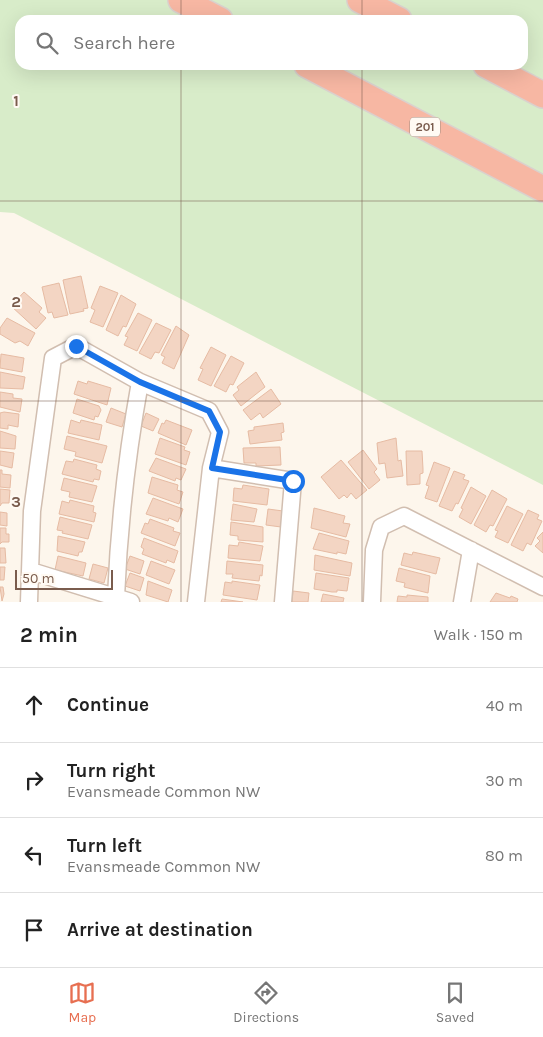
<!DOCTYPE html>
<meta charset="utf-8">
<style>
:root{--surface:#fff;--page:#f2f2f2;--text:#222;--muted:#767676;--line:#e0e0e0;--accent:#e76f51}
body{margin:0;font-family:Karla,sans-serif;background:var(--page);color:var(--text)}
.scale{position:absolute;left:15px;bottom:12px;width:98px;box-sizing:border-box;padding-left:5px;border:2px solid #7a5c4d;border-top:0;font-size:14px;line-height:18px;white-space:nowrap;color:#7a5c4d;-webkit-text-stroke:4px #fffaf3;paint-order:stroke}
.stop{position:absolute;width:15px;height:15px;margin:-11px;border:4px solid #1a73e8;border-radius:50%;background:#fff}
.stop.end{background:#1a73e8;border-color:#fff;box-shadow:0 1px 5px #0008}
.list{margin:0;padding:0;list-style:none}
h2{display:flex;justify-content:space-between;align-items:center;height:65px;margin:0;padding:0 20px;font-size:21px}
h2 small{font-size:16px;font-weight:400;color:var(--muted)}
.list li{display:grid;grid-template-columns:32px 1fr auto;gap:15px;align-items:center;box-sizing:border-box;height:75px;padding:0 20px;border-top:1px solid var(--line)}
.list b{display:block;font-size:19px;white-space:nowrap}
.list p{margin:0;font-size:16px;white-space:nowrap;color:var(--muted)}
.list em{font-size:16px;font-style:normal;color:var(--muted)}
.icon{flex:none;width:28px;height:28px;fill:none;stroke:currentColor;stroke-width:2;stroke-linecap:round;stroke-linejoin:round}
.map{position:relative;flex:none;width:543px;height:602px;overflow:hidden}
.search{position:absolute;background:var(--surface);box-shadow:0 5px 20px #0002;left:15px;right:15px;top:15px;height:55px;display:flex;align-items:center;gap:12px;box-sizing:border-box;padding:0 18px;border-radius:15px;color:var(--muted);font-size:19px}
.sheet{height:365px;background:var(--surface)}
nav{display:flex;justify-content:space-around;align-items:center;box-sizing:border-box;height:70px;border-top:1px solid var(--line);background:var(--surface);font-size:14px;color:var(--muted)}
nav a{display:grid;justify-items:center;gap:2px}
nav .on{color:var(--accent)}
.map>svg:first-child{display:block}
</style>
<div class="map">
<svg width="543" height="602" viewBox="0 0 543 602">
<rect width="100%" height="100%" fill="#fdf6ec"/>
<path fill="#d8ecc9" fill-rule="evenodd" d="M0,0H543V485L14,213L0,212ZM20,20H523V65H20Z"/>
<path fill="#f3d5c3" stroke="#e6bba3" d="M81,276L88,308L83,309L84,311L70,314L63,280Z
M59,283L68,315L54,318L52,312L48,313L42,287Z
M100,286L118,293L103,327L90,322L95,310L91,308Z
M24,292L42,308L39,312L46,318L36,329L11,306Z
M121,295L136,304L126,327L123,326L118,336L106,330Z
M138,313L152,320L137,351L124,345L128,337L125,336Z
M7,318L35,333L28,346L20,341L15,343L0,334V328Z
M156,323L171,330L159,353L155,352L151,359L139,353Z
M176,326L189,335L174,369L162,363L165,357L161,355Z
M211,347L226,355L211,386L198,380L203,369L200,368Z
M1,354L24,358L22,372L0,368Z
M231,356L244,363L233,385L230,384L226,392L214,386Z
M0,372L25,377L23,389L0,388Z
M256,372L265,387L241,406L233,395L239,390L237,387Z
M78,381L87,384L88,381L111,388L107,405L74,394Z
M271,389L281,404L263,418L260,413L251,420L243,410Z
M0,392L13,394V398L22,399L20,412L0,407Z
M77,399L99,406L101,410L98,417L95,416L94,420L73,413Z
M111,408L126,414L122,427L106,422Z
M4,412L19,414L18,427L8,425V429L0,428V413Z
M146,413L159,419L153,431L141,426Z
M71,420L80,423L81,420L102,425L99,440L68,433Z
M166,420L192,430L186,445L158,433L162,423L164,424Z
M283,423L284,432L281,433L282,440L250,444L248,431L254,430V427Z
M0,431L16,436L15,449L0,448Z
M67,436L107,446L102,463L75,456L76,452L64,449Z
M160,438L185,447L184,450L190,452L186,465L155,454Z
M396,438L398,461L401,460L403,476L387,478L385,463L379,464L377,443Z
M280,447L281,465L256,466V463H244L243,448Z
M363,450L377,469L374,472L380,480L369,489L348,462Z
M0,451L14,453L12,468L0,465Z
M406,451H422L423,469V473L420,474V484L407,485Z
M156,458L186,469L181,480L176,478L175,481L149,471Z
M74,459L97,465L96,469L101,471L99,480L94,479L93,482L62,474L66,461L73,462Z
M341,460L367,490L356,499L351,493L347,498L344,495L339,499L321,477Z
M434,462L450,468L437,502L425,498L429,486L426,485Z
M0,470H2V474L11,475L10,488L0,487Z
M454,471L465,475L463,479L469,481L458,504L456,503L452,511L439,506Z
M152,477L178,485L177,490L183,492L179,504L148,493Z
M64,478L97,486L92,502L69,497L70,492L61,490Z
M243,485L269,489L267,505L233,501L234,488L242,489Z
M471,487L486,496L471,524L459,517L463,509L461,508Z
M0,489L10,490L9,503H2L0,506Z
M492,490L507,499L493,526L490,525L486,532L474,525Z
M153,498L183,509L178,522L169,518L168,521L146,514Z
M70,500L94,506L93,512L96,513L94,522L59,514L62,501L69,503Z
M233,504L257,509L254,522L231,520Z
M507,506L523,514L508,543L495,537L498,531L495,530Z
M314,508L345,516L343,523L350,524L346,537L311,528Z
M268,509L283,511L281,527L266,525Z
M528,510L539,515L537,519L542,521L531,545L527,543L523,551L511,545Z
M0,512L7,513V526L0,525Z
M60,517L92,525L88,539L62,533L63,531L57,530Z
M150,519L174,528L173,531L180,533L175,546L141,533L145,523L148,524Z
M231,522L263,527V542L238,540V536L230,535Z
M0,528H6V534H9V542H2L0,544Z
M543,532V553L535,546L540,541L537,538Z
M319,533L349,541L346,554L337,552V554L313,549Z
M58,536L85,542L82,552H79L78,556L57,551Z
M144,538L178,551L174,563L167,560L166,563L142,554L144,549L141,547Z
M239,542L263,546L260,561L228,558L229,545L238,546Z
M0,548H5L6,563H0Z
M413,552L440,558L436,574L401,565L404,553L412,555Z
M315,555L352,563L350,576L314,570Z
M58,556L86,563L83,576L55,570Z
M130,556L144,561L140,574L125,569Z
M151,561L175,570L169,584L146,575Z
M227,561L263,565L262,576L260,575L259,581L232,578L233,574H226Z
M93,564L108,568L104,583L89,579Z
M0,567H5L4,580H0Z
M399,568L430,576L428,593L404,587L405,583L396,581Z
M130,573L144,578L140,591L125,586Z
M316,573L349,578L347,591L337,590V592H332L314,589Z
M148,581L172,590L168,602L146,595Z
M232,581L260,585L257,600L223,595L225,582L232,583Z
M0,587H3L4,594L2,601Z
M293,591L309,593L308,602H292Z
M496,593L510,598L511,596L518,599L517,602H490Z
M323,594L344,598L343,602H321Z
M407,595L428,597V602H397L398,596L407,597Z
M222,599L243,602H221Z"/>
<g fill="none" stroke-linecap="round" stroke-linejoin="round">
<defs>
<path id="minor" d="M211,468L293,481L283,602
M31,571L131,602
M116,597C119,524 127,454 140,382
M29,602L32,511L53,358L76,346L140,382L209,411L220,432L211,468L196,602
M372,602L374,550L381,527L404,516L543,587
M462,602L471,550"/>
<path id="highway" d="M181,0L220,20
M360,0L399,20
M307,65L543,189
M486,65L543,95"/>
</defs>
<use href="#minor" stroke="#d1beb0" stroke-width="19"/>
<use href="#highway" stroke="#dad1cd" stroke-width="28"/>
<use href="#minor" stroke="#fff" stroke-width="16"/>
<use href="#highway" stroke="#f7b7a3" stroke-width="25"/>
</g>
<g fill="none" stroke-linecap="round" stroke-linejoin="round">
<path stroke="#1a73e8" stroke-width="6" d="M76,346L140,382L209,411L220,432L212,468L293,481"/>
</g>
<path fill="none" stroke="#7a5c4d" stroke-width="1" stroke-opacity="0.55" d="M181,0V20M362,0V20M181,65V602M362,65V602M0,201H543M0,401H543"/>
<g text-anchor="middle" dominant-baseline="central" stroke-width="4" stroke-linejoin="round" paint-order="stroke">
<rect fill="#fffaf3" stroke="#a28b7f" stroke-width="1" x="410" y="117.5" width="30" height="19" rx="4"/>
<g font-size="12" font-weight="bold" fill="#7a5c4d">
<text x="425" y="127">201</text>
</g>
</g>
<g font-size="16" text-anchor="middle" font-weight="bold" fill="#7a5c4d" stroke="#fffaf3" stroke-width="4" stroke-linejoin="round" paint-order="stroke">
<text x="16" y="106">1</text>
<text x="16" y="307">2</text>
<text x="16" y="507">3</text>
</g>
</svg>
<div class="scale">50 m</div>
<div class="stop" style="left:293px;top:481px"></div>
<div class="stop end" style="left:76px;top:346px"></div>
<div class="search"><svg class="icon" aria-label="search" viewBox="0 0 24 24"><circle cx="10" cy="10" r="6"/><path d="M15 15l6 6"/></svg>Search here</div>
</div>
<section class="sheet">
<h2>2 min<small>Walk · 150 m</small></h2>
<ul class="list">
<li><svg class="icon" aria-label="ahead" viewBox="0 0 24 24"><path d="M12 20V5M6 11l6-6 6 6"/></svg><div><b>Continue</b></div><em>40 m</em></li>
<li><svg class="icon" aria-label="right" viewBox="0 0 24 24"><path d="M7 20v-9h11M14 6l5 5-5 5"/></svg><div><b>Turn right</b><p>Evansmeade Common NW</p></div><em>30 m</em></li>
<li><svg class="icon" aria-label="left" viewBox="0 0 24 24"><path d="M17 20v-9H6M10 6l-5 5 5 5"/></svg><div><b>Turn left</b><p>Evansmeade Common NW</p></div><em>80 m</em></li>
<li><svg class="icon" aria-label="arrive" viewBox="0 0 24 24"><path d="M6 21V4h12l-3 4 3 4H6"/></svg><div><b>Arrive at destination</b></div></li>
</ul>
</section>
<nav>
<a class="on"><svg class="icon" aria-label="map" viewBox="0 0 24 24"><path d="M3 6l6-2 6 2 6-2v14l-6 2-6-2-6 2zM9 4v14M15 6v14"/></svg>Map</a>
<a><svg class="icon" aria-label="directions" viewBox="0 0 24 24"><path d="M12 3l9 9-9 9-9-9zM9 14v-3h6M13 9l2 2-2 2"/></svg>Directions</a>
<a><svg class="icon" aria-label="saved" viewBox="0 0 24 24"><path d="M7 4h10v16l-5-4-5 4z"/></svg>Saved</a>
</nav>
